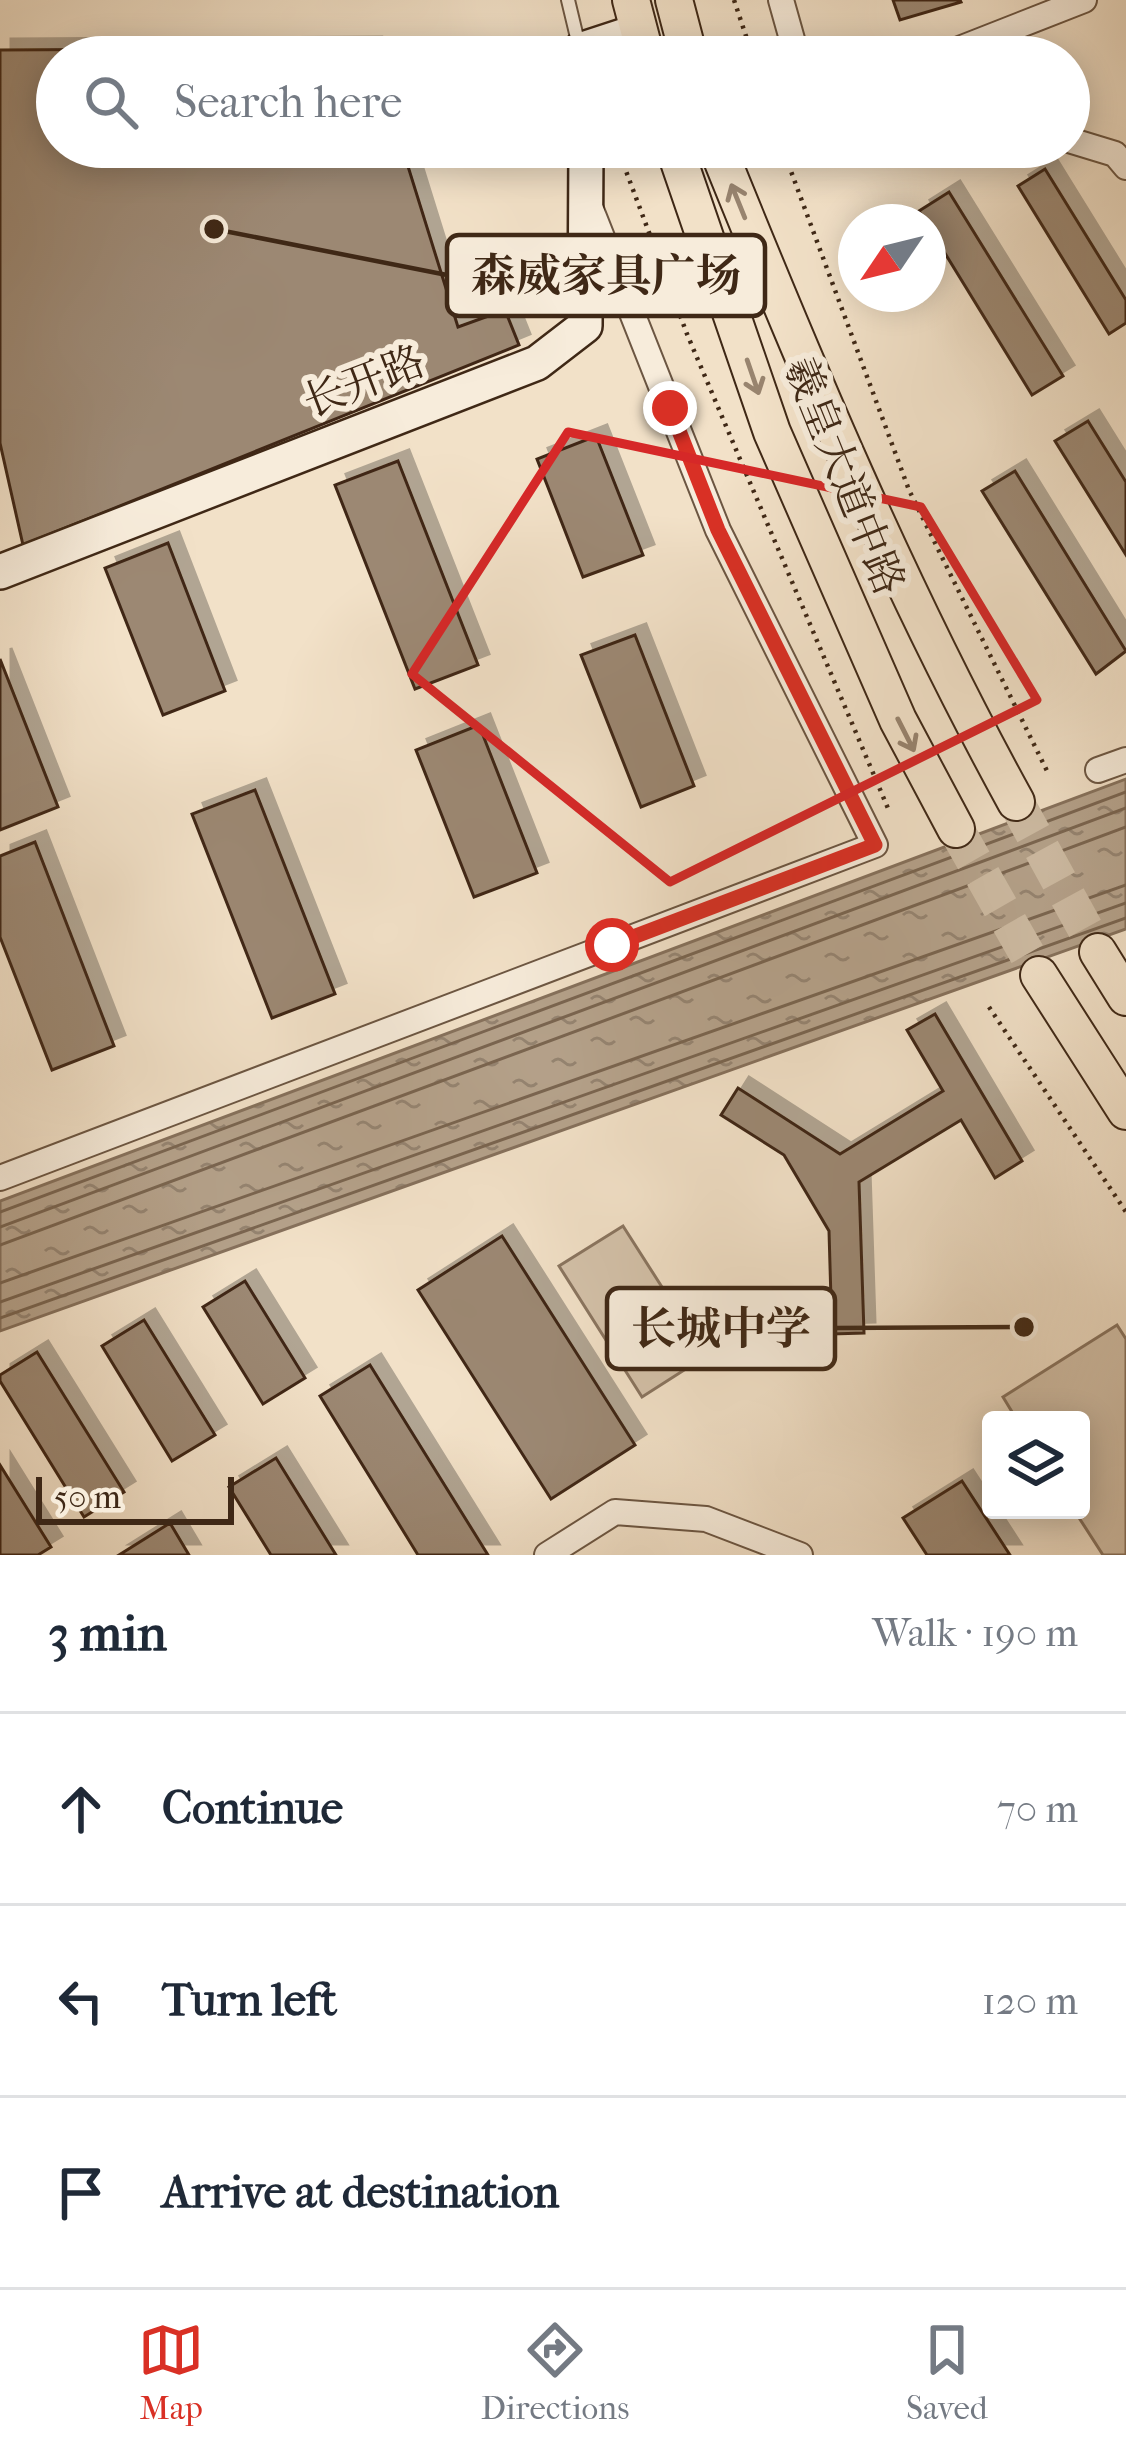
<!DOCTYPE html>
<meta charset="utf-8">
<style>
:root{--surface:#fff;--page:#f2f2f3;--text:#1f2937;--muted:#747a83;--line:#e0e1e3;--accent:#d93025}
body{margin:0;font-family:"IM FELL French Canon","Noto Serif SC",serif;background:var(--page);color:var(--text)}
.controls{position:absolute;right:36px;bottom:36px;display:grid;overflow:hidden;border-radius:12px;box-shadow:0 6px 30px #0003}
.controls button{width:108px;height:108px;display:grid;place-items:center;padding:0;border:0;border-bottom:3px solid var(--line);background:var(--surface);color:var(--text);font:60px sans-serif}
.compass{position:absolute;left:838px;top:204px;width:108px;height:108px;border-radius:50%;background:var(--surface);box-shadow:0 6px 30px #0003;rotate:235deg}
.scale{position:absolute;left:36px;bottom:30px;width:198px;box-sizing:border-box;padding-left:12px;border:6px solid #3f2816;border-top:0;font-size:33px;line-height:42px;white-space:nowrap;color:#3f2816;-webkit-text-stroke:9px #f7ecdb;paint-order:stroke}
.stop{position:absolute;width:36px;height:36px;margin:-27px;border:9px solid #d93025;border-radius:50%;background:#fff}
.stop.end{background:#d93025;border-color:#fff;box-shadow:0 3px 12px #0008}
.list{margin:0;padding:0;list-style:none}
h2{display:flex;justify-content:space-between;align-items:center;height:156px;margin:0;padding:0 48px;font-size:51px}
h2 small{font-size:39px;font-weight:400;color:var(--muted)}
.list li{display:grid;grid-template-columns:78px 1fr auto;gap:36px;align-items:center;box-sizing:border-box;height:192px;padding:0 48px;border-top:3px solid var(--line)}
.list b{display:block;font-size:45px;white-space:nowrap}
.list em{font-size:39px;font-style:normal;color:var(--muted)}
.icon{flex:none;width:66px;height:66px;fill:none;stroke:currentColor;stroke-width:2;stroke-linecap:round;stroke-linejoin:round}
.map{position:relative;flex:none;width:1126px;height:1555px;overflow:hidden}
.search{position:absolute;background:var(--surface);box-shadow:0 6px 30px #0003;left:36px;right:36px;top:36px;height:132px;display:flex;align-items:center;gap:30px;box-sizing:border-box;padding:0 42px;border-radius:66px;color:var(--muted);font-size:45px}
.sheet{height:732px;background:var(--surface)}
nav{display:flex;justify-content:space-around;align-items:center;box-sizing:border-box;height:168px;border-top:3px solid var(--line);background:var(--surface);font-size:33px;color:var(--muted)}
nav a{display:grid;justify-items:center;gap:6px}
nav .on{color:var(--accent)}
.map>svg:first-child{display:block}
</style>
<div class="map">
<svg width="1126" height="1555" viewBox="0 0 1126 1555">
<defs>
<pattern id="water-ripples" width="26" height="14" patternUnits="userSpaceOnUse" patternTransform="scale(3)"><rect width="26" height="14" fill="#b5a28b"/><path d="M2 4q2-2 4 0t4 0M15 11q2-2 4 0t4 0" fill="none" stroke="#958471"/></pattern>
<filter id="shadow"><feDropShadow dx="11" dy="-11" stdDeviation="0" flood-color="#0004"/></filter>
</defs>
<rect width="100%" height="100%" fill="#f2e1c8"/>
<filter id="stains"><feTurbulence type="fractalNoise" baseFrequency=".00167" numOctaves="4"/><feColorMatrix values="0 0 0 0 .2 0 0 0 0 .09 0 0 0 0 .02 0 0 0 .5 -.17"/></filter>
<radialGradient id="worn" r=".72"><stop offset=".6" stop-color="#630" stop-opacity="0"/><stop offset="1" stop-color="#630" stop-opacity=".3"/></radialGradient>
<path fill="#d4c2aa" stroke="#8a7560" stroke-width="3" d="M623,1226L706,1356L642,1397L559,1266Z
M1117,1325L1126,1339V1555H1103L1074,1510H1081V1420H1017L1003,1397Z"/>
<path fill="url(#water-ripples)" stroke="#86715c" stroke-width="3" d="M1126,779V929L0,1331V1201Z"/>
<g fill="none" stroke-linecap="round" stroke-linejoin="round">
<path stroke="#7a6550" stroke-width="3" d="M0,1212L1126,792
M0,1227L1126,808
M0,1245L1126,827
M0,1283L1126,885
M0,1302L1126,903
M0,1318L1126,918"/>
</g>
<path fill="#9c8873" stroke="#3f2816" stroke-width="3" filter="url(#shadow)" d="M893,0H960L961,2L900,20Z
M371,48L374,57H57V147H402L458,327L505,310L519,345L23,545L0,443V50Z
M1045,169L1126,300V323L1109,334L1018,186Z
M949,192L1063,376L1032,395L919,211Z
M1088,421L1126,482V555L1055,441Z
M596,436L643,555L583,577L537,459Z
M398,461L478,665L415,689L335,485Z
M1015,471L1126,651L1096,674L982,491Z
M168,543L225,691L163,715L105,568Z
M635,635L694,786L641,807L581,655Z
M0,659L58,807L0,830Z
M479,725L537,873L474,897L416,750Z
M255,790L335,994L272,1018L192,814Z
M35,842L114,1046L52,1070L0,937V856Z
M935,1014L1022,1161L995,1178L961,1120L859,1182L864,1333L832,1334L829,1231L784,1155L721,1115L738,1088L840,1154L943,1091L907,1030Z
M502,1236L635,1445L551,1499L418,1290Z
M245,1281L305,1378L263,1404L203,1307Z
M144,1320L215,1435L172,1461L102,1346Z
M37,1352L124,1492L84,1517L0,1381V1375Z
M370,1365L488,1555H418L320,1396Z
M276,1458L336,1555H271L229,1487Z
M0,1465L51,1547L38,1555H0Z
M962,1481L1010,1555H927L903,1518Z
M170,1523L189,1555H119Z"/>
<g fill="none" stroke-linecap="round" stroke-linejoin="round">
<path stroke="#cebca4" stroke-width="36" stroke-dasharray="36 18" stroke-linecap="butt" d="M1016,802L1098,952
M956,829L1039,975"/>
<defs>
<path id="lane" d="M560,57L580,50L568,0"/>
<path id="street" d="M781,0L797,57
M939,57L1084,0
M1069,140L1115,154L1126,167
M1098,770L1126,760
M0,1178L875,845L718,530L590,207
M547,1555L615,1512L706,1519L800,1555"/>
<path id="secondary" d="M581,57L580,50L638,31
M0,572L537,363L585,326L586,147"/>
<path id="primary" d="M631,0L646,57
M674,0L689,57
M674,147L772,432L898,720L956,829
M717,147C807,370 900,591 1016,802
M1098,952L1126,997
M1039,975L1126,1111"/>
</defs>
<use href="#lane" stroke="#6c5642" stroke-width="16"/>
<use href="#street" stroke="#6c5642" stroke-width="28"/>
<use href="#secondary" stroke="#3f2816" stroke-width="38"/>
<use href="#primary" stroke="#3f2816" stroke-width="40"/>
<path stroke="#3f2816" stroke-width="4.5" stroke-dasharray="3 6" stroke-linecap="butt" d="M734,0L753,57
M617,147L687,334L890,813
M782,147L909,490L1049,775
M989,1007L1126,1212"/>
<use href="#lane" stroke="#f7ecdb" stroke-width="12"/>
<use href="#street" stroke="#f7ecdb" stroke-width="24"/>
<use href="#secondary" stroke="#f7ecdb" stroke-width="33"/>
<use href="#primary" stroke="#f2e1c8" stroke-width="36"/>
</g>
<defs><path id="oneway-shaft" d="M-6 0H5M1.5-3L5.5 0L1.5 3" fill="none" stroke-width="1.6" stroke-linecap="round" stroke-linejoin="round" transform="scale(3)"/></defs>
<g stroke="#98846f">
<use href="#oneway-shaft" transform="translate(738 201) rotate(-112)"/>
<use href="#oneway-shaft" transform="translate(753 377) rotate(71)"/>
<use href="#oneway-shaft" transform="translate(906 735) rotate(63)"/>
</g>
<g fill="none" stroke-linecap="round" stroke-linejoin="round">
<path stroke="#d93025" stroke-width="15" d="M612,945L875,845L718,530L670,408"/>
</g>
<path fill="none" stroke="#d62828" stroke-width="9" stroke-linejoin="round" d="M568,432L921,507L1037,700L670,882L412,674Z"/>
<g text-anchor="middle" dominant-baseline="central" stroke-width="12" stroke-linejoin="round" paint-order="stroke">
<g font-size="42" fill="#3f2816" stroke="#f7ecdb">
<text transform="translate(364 382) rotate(-21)">长开路</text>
<text transform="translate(844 476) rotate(68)">羲皇大道中路</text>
</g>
</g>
<path fill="none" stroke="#3f2816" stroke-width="4.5" d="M214 229L447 275M1024 1327L835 1328"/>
<g fill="#3f2816" stroke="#f7ecdb" stroke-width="4.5">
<circle cx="214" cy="229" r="12"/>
<circle cx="1024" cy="1327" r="12"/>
</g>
<g fill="#f7ecdb" stroke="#3f2816" stroke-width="4.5">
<rect x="447" y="235" width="318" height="81" rx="12"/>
<rect x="607" y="1288" width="228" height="81" rx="12"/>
</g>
<g font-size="45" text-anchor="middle" font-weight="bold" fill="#3f2816">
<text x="606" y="291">森威家具广场</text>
<text x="721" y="1344">长城中学</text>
</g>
<rect width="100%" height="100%" filter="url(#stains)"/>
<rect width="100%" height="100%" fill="url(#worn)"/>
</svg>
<div class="controls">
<button><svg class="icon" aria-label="layers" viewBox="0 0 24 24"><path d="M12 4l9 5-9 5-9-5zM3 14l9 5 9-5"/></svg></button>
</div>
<svg class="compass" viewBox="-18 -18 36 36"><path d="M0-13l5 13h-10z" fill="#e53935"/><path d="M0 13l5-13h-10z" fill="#747a83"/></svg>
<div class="scale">50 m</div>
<div class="stop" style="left:612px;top:945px"></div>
<div class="stop end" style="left:670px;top:408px"></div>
<div class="search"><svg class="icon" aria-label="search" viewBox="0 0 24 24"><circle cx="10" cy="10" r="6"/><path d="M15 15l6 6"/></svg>Search here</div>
</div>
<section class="sheet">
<h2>3 min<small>Walk · 190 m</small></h2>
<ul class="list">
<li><svg class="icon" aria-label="ahead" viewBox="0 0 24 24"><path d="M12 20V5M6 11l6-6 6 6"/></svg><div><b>Continue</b></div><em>70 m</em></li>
<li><svg class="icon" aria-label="left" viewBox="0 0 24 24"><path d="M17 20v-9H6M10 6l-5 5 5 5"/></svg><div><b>Turn left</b></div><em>120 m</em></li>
<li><svg class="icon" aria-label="arrive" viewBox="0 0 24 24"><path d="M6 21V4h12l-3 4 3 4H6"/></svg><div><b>Arrive at destination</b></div></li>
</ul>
</section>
<nav>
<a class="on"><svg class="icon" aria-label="map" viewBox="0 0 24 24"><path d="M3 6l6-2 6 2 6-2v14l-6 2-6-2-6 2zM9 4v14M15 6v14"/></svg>Map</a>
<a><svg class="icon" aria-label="directions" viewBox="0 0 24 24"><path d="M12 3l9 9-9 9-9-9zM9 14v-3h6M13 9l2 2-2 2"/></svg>Directions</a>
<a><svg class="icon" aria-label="saved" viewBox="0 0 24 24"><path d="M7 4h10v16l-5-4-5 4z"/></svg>Saved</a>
</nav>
